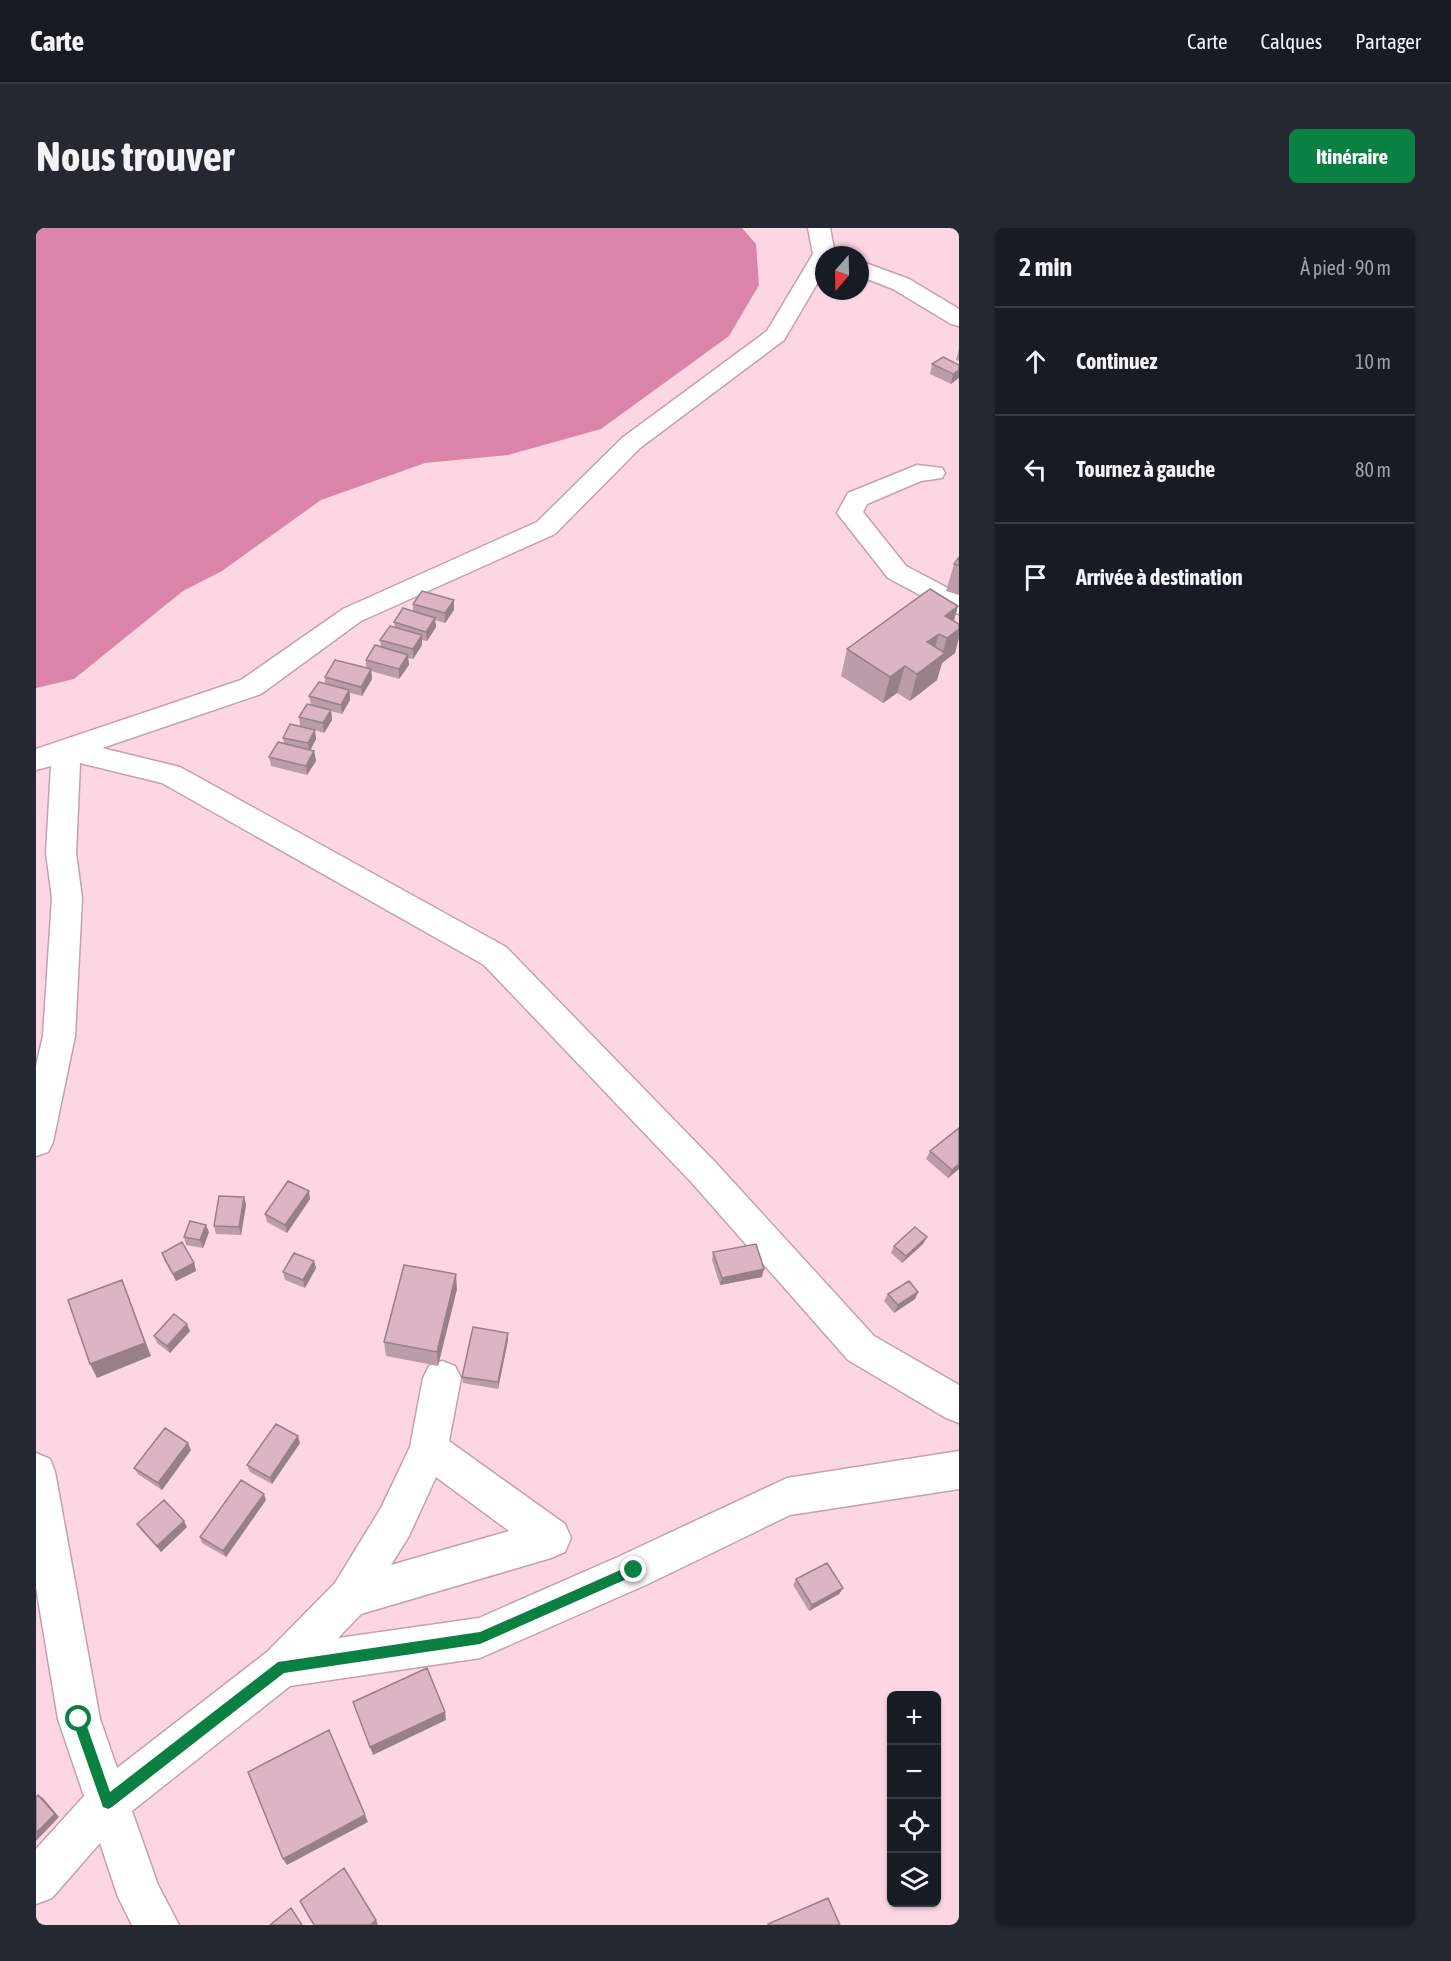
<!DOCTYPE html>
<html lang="fr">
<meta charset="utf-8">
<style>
:root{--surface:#171b24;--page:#242831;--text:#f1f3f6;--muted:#9ea1a6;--line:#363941;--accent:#0b8043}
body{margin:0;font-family:"Asap Condensed",sans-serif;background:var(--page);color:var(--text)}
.controls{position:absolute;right:18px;bottom:18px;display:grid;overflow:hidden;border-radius:9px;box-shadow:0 2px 4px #0004}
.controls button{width:54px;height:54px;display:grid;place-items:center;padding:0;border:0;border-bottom:2px solid var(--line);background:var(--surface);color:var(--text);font:30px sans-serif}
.compass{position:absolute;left:779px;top:18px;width:54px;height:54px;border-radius:50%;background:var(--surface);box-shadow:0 2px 4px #0004;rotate:200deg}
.stop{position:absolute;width:18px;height:18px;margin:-14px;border:4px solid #0b8043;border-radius:50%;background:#fff}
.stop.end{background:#0b8043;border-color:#fff;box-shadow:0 2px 6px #0008}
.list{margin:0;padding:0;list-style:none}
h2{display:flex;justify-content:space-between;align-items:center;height:78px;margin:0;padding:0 24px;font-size:26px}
h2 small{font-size:20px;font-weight:400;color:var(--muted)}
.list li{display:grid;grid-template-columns:39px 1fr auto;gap:18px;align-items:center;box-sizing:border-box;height:108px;padding:0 24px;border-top:2px solid var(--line)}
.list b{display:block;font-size:22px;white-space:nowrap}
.list em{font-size:20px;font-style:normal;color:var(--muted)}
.icon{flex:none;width:33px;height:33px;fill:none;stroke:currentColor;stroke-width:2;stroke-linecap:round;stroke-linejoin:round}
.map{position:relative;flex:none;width:923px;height:1697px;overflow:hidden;border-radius:9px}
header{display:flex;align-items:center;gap:36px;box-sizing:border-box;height:84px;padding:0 30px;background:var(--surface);border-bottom:2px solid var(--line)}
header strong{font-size:28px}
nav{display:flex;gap:33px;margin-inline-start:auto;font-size:21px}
.intro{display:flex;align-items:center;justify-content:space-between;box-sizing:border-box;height:144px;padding:0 36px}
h1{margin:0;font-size:42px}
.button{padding:15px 27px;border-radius:9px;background:var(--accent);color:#fff;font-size:21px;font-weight:700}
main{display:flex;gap:36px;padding:0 36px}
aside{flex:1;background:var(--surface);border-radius:9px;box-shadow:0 2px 4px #0004}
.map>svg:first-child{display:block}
</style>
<header>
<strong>Carte</strong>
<nav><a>Carte</a><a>Calques</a><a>Partager</a></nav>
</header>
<div class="intro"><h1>Nous trouver</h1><a class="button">Itinéraire</a></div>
<main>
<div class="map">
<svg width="923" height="1697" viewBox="0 0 923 1697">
<rect width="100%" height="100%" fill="#fdd6e4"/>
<path fill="#db84a9" d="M0,0H706L720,16L723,57L693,108L565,201L472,227L389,235L285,272L186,343L147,363L38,451L0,460Z"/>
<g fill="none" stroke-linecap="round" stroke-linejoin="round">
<defs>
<path id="minor" d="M772,0H794L799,26L788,27V44L748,112L604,220L519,306L325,393L225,466L66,520L144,539L470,719L680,935L838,1108L923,1157V1195L910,1190L812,1132L656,955L448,737L126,555L44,535L40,625L46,670L39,808L17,914L12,924L0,928V838L7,808L16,670L10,625L15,538L0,542V521L205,452L307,381L501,294L586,210L731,103L777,26Z
M824,33L873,51L923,81V98L915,96L857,61L824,48Z
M881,237L906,240L909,245L906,250L885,253L831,276L827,284L870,338L923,366V386L914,383L852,350L801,285L812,265Z
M406,1133L419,1138L425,1150L413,1213L529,1296L535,1310L529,1324L515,1330L325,1386L302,1410L443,1390L584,1328L751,1250L923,1223V1261L754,1287L612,1356L444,1430L254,1458L96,1583L122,1657L143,1697H96L82,1669L64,1615L16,1670L0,1676V1621L48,1568L22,1491L0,1359V1225L14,1231L19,1244L64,1491L81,1540L231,1424L299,1355L345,1280L374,1219L387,1150L393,1138ZM400,1249L473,1303L355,1337L373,1308Z"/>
</defs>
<use href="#minor" stroke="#c5a0ae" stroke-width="3"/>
<use href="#minor" fill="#fff" fill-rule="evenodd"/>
</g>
<path fill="#bc9ca8" d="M923,121V133L920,132Z
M896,136L923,137L915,156L894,146Z
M923,329V367L910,363L918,336Z
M377,376L418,382L409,395L399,392L400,399L391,413L386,412V417L377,431L372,430L373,437L363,451L335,443L336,451L326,468L314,465V472L306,486L295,483L296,492L288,505L279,502L280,511L274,522L278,523L280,533L271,547L235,538L233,529L248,515L247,510L276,501L264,498L263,489L275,477L273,468L289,456V449L330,440V432L345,419L344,412L359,399L358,394L377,383Z
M922,378L918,393L919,425L906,435L901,452L874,473L861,465L847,475L805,448L811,421Z
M894,923L923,941L912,950L890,931Z
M208,969L210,977L205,1007L180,1006L178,998Z
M274,971L251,1005L231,994L229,986Z
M173,1004L167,1020L150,1017L148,1009Z
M891,1009L887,1016L866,1035L855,1025L858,1018Z
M677,1024L726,1049L684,1057L676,1032Z
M126,1025L158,1035L160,1043L140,1053L128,1032Z
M278,1033L280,1040L269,1060L249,1052L247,1044Z
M421,1061L402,1138L350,1128L348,1114Z
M882,1064L879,1071L858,1085L848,1073L852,1066Z
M154,1103L134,1125L121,1115L118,1108Z
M472,1112L462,1161L427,1155L426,1149Z
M264,1215L236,1256L214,1244L211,1237Z
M155,1222L126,1262L102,1246L98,1240Z
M230,1272L190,1329L166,1315L164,1309Z
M101,1296L151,1299L125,1324L105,1302Z
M760,1351L807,1360L803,1366L773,1383L757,1357Z"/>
<path fill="#997f88" d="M923,142V150L915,156L917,146Z
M418,372V382L409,395V385Z
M922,378L914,405L909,388Z
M399,390L400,399L391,413L390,404Z
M923,401V410L919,425L906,435L901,452L874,473L881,446L906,427L911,410Z
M903,406L895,432L891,414Z
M386,407V417L377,431V421Z
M372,427L373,437L363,451V441Z
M869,438L861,465L847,475L854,449Z
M335,441L336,451L326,468L325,459Z
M313,462L314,472L306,486L305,477Z
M295,482L296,492L288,505L287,495Z
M279,502L280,511L273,525L272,515Z
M278,523L280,533L271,547L270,538Z
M923,936V941L912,950L916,942Z
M273,963L274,971L251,1005L249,997Z
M208,969L210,977L205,1007L203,999Z
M170,997L173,1004L167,1020L164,1012Z
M891,1009L887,1016L866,1035L870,1028Z
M278,1033L280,1040L269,1060L267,1052Z
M158,1035L160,1043L140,1053L137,1046Z
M728,1041L726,1049L684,1057L686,1050Z
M420,1046L421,1061L402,1138L401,1124Z
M86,1052L115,1128L61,1150L54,1136Z
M882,1064L879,1071L858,1085L862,1077Z
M151,1096L154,1103L134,1125L131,1118Z
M472,1105V1112L462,1161V1154Z
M262,1208L264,1215L236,1256L234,1250Z
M152,1215L155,1222L126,1262L122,1255Z
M228,1266L230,1272L190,1329L187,1323Z
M148,1293L151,1299L125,1324L121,1318Z
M807,1360L803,1366L773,1383L776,1377Z
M409,1484L410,1492L337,1527L334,1519Z
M2,1567L7,1570L23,1589L0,1613Z
M329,1587L332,1594L251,1637L247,1631Z
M340,1692L342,1697H334Z"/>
<path fill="#dbb5c3" stroke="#997f88" stroke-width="1.5" d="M907,129L923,137V142L917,146L896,136Z
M923,329V337L918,336Z
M894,361L922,378L909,388L923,396V401L911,410L903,406L891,414L909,425L881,446L869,438L854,449L811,421Z
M386,363L418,372L409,385L377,376Z
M367,380L399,390L390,404L358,394Z
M354,398L386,407L377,421L344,412Z
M339,417L372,427L363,441L330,432Z
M299,432L335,441L325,459L289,449Z
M283,454L313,462L305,477L273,468Z
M271,476L295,482L287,495L263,489Z
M254,496L279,502L272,515L247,510Z
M242,514L278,523L270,538L233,529Z
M923,900V936L916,942L894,923Z
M252,953L273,963L249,997L229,986Z
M183,968L208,969L203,999L178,998Z
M154,993L170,997L164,1012L148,1009Z
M879,999L891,1009L870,1028L858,1018Z
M146,1014L158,1035L137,1046L126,1025Z
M720,1016L728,1041L686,1050L677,1024Z
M258,1025L278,1033L267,1052L247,1044Z
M368,1037L420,1046L401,1124L348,1114Z
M86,1052L109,1115L54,1136L32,1072Z
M873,1053L882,1064L862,1077L852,1066Z
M138,1086L151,1096L131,1118L118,1108Z
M437,1099L472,1105L462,1154L426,1149Z
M240,1196L262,1208L234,1250L211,1237Z
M129,1200L152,1215L122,1255L98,1240Z
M205,1252L228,1266L187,1323L164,1309Z
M128,1272L148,1293L121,1318L101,1296Z
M791,1335L807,1360L776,1377L760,1351Z
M391,1440L409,1484L334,1519L317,1474Z
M293,1502L329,1587L247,1631L212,1544Z
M2,1567L19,1586L0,1605V1569Z
M308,1640L340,1692L334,1697H278L264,1673Z
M792,1670L804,1697H733L732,1696Z
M255,1680L266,1697H234Z"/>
<path fill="#0b8043" d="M598,1336L602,1337V1346L444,1416L248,1445L76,1579L72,1581L67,1579L36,1491L38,1487L43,1485L47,1487L74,1564L242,1434L444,1404Z"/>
</svg>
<div class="controls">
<button>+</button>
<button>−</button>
<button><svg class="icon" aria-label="locate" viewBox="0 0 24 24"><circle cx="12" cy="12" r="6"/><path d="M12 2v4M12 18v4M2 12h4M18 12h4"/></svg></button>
<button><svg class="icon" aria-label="layers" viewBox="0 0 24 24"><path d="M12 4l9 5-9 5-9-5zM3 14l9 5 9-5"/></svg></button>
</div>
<svg class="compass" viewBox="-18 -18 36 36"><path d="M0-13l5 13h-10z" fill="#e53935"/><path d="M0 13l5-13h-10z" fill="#9ea1a6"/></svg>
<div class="stop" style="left:43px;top:1491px"></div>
<div class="stop end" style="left:598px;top:1342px"></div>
</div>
<aside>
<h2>2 min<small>À pied · 90 m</small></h2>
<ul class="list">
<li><svg class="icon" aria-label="ahead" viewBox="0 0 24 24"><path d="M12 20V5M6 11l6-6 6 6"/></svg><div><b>Continuez</b></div><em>10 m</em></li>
<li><svg class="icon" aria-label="left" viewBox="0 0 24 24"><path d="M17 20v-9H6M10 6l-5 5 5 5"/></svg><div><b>Tournez à gauche</b></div><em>80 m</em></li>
<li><svg class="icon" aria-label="arrive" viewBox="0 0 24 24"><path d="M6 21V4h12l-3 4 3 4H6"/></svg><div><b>Arrivée à destination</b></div></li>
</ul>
</aside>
</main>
